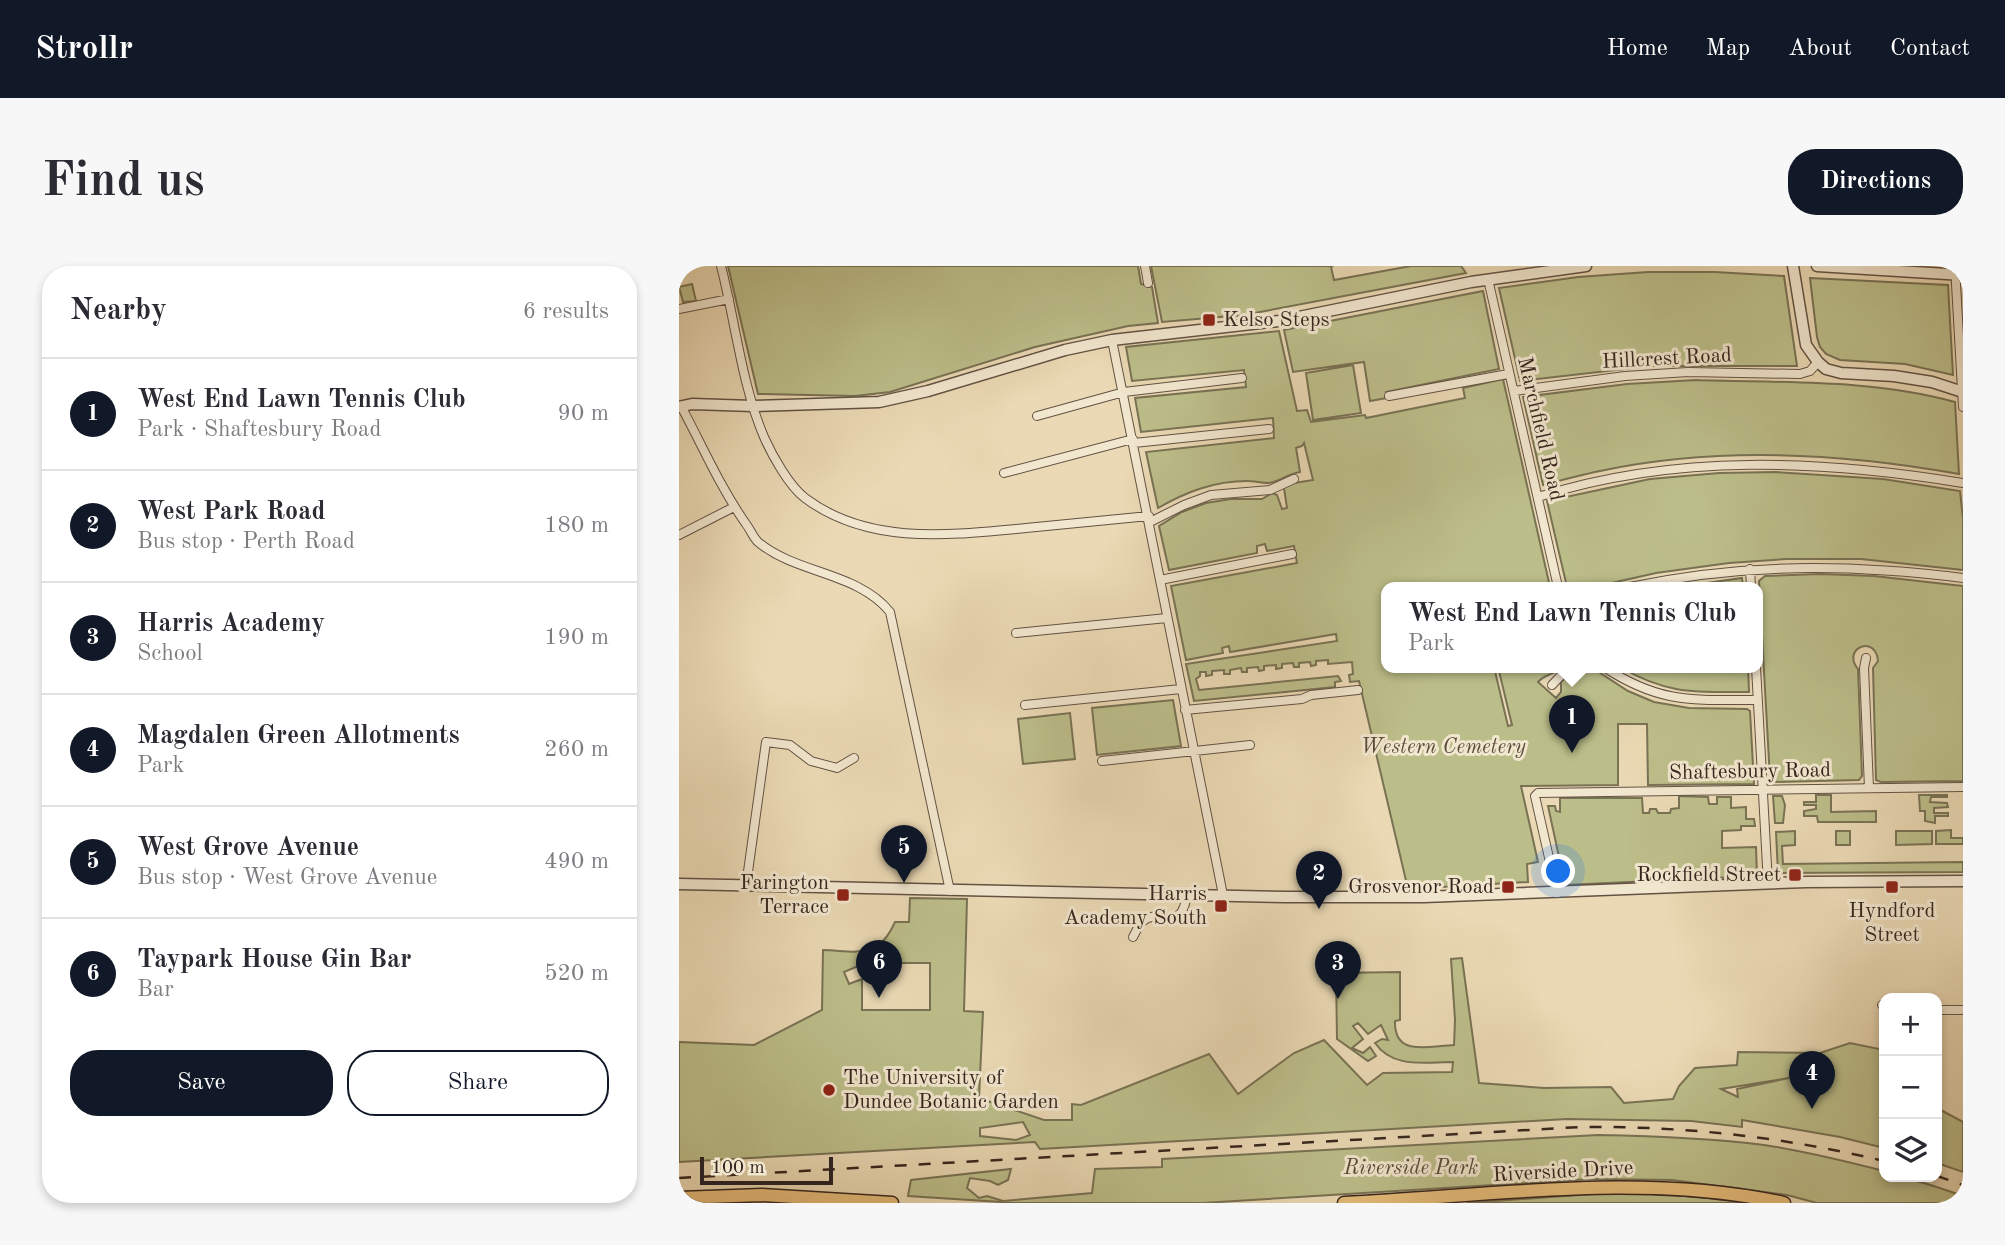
<!DOCTYPE html>
<meta charset="utf-8">
<style>
:root{--surface:#fff;--page:#f7f7f7;--text:#2b2b33;--muted:#7c7c81;--line:#e1e1e2;--accent:#111827}
body{margin:0;font-family:"Old Standard TT",serif;background:var(--page);color:var(--text)}
.controls{position:absolute;right:21px;bottom:21px;display:grid;overflow:hidden;border-radius:14px;box-shadow:0 4px 10px #0003}
.controls button{width:63px;height:63px;display:grid;place-items:center;padding:0;border:0;border-bottom:2px solid var(--line);background:var(--surface);color:var(--text);font:35px sans-serif}
.scale{position:absolute;left:21px;bottom:18px;width:133px;box-sizing:border-box;padding-left:7px;border:4px solid #36251e;border-top:0;font-size:19px;line-height:24px;white-space:nowrap;color:#36251e;-webkit-text-stroke:5px #f1e6ce;paint-order:stroke}
.you{position:absolute;left:880px;top:606px;width:24px;height:24px;margin:-18px;border:5px solid #fff;border-radius:50%;background:#1a73e8;box-shadow:0 0 0 10px #1a73e833}
.badge{display:grid;place-items:center;width:46px;height:46px;border-radius:50%;background:var(--accent);color:#fff;font-size:23px;font-weight:700}
.pin{position:absolute;translate:-50% -58px;filter:drop-shadow(0 2px 4px #0008)}
.pin::after{content:'';position:absolute;top:37px;width:24px;height:21px;background:inherit;clip-path:polygon(0 0,100% 0,50% 100%)}
.popup{position:absolute;left:702px;top:316px;width:382px;height:91px;box-sizing:border-box;display:grid;place-content:center;border-radius:14px;background:var(--surface);filter:drop-shadow(0 2px 5px #0005);font-size:23px;white-space:nowrap;color:var(--muted)}
.popup b{font-size:26px;color:var(--text)}
.popup::after{content:'';position:absolute;left:50%;top:100%;margin-left:-14px;border:14px solid transparent;border-top-color:var(--surface)}
.list{margin:0;padding:0;list-style:none}
h2{display:flex;justify-content:space-between;align-items:center;height:91px;margin:0;padding:0 28px;font-size:30px}
h2 small{font-size:23px;font-weight:400;color:var(--muted)}
.list li{display:grid;grid-template-columns:46px 1fr auto;gap:21px;align-items:center;box-sizing:border-box;height:112px;padding:0 28px;border-top:2px solid var(--line)}
.list b{display:block;font-size:26px;white-space:nowrap}
.list p{margin:0;font-size:23px;white-space:nowrap;color:var(--muted)}
.list em{font-size:23px;font-style:normal;color:var(--muted)}
.actions{display:flex;gap:14px;padding:21px 28px}
.actions a{flex:1;padding:16px 0;border:2px solid var(--accent);border-radius:28px;text-align:center;font-size:24px;color:var(--accent)}
.actions .main{background:var(--accent);color:#fff}
.icon{flex:none;width:38px;height:38px;fill:none;stroke:currentColor;stroke-width:2;stroke-linecap:round;stroke-linejoin:round}
.map{position:relative;flex:none;width:1284px;height:937px;overflow:hidden;border-radius:28px}
header{display:flex;align-items:center;gap:42px;box-sizing:border-box;height:98px;padding:0 35px;background:var(--accent);color:#fff}
header strong{font-size:33px}
nav{display:flex;gap:38px;margin-inline-start:auto;font-size:24px}
.intro{display:flex;align-items:center;justify-content:space-between;box-sizing:border-box;height:168px;padding:0 42px}
h1{margin:0;font-size:49px}
.button{padding:18px 32px;border-radius:28px;background:var(--accent);color:#fff;font-size:24px;font-weight:700}
main{display:flex;gap:42px;padding:0 42px}
aside{flex:1;background:var(--surface);border-radius:28px;box-shadow:0 4px 10px #0003}
.map>svg:first-child{display:block}
</style>
<header>
<strong>Strollr</strong>
<nav><a>Home</a><a>Map</a><a>About</a><a>Contact</a></nav>
</header>
<div class="intro"><h1>Find us</h1><a class="button">Directions</a></div>
<main>
<aside>
<h2>Nearby<small>6 results</small></h2>
<ul class="list">
<li><span class="badge">1</span><div><b>West End Lawn Tennis Club</b><p>Park · Shaftesbury Road</p></div><em>90 m</em></li>
<li><span class="badge">2</span><div><b>West Park Road</b><p>Bus stop · Perth Road</p></div><em>180 m</em></li>
<li><span class="badge">3</span><div><b>Harris Academy</b><p>School</p></div><em>190 m</em></li>
<li><span class="badge">4</span><div><b>Magdalen Green Allotments</b><p>Park</p></div><em>260 m</em></li>
<li><span class="badge">5</span><div><b>West Grove Avenue</b><p>Bus stop · West Grove Avenue</p></div><em>490 m</em></li>
<li><span class="badge">6</span><div><b>Taypark House Gin Bar</b><p>Bar</p></div><em>520 m</em></li>
</ul>
<div class="actions"><a class="main">Save</a><a>Share</a></div>
</aside>
<div class="map">
<svg width="1284" height="937" viewBox="0 0 1284 937">
<rect width="100%" height="100%" fill="#ead9b4"/>
<filter id="stains"><feTurbulence type="fractalNoise" baseFrequency=".00286" numOctaves="4"/><feColorMatrix values="0 0 0 0 .2 0 0 0 0 .09 0 0 0 0 .02 0 0 0 .5 -.17"/></filter>
<radialGradient id="worn" r=".72"><stop offset=".6" stop-color="#630" stop-opacity="0"/><stop offset="1" stop-color="#630" stop-opacity=".3"/></radialGradient>
<path fill="#bcbe8a" stroke="#797254" stroke-width="2" fill-rule="evenodd" d="M49,0H459L462,18L473,21L479,57L449,60L356,81L211,126L176,130L79,128Z
M472,0H654L652,1L655,14L732,0H782L787,7L565,49L483,56Z
M969,6H1036L1105,10L1118,100H972L841,115L820,22L899,11Z
M1131,12L1269,19L1274,109L1226,98L1161,94L1147,88L1141,81L1138,71Z
M13,18L17,35L4,36L0,21Z
M804,25L820,103L707,126L708,132L691,135L685,96L614,106L605,64Z
M600,65L618,145L628,144L632,156L686,149L687,152L786,132L784,122L824,113L871,321H708V401H815L829,460L833,459L819,401H883C875,409 866,408 859,416L877,432L882,426V416L896,401H912L949,425L975,436L1010,442L1068,443L1071,445L1075,518L969,519L968,458H939V519L842,520L859,596L848,598L849,616L729,623L680,415L671,416L670,409L674,408L673,396L649,398V394L637,395V399L632,400L631,396L620,397V401H615L614,397L603,398V402L597,403V399L585,400V404L580,405L579,401L568,402V406H563L562,402L551,404V408H545V404L533,405V409L527,410V406H521V410L517,413L520,424L659,410L662,415L656,416V421L515,435L507,398L658,375L657,368L551,386L550,380L543,382L544,387L507,394L492,320L618,297L615,280L588,285L586,278L578,280V287L490,304L480,260L503,246L527,237L552,233H583L593,227L598,229L603,243L608,242L605,222L609,218L634,214L625,177L623,180L617,182L621,206C610,208 598,216 590,217C583,217 575,215 568,215C535,215 507,226 479,242L467,186L595,172L594,152L462,166L456,132L567,121L565,104L453,115L447,81Z
M674,99L682,147L634,154L627,107Z
M1017,114C1103,117 1193,113 1276,136L1280,208C1163,187 1038,180 921,205C902,209 883,214 864,219L844,131L948,118Z
M1097,206L1204,213L1281,225L1284,253V304L1182,293H1108L1050,297L977,307L915,321H888L868,235L971,213L1040,207Z
M1141,308L1195,310L1284,320V515L1202,516L1197,514L1194,402L1199,395C1197,368 1162,382 1179,403L1183,510L1180,514L1095,516L1091,513L1080,315L1086,310Z
M1063,312L1064,321H1000Z
M941,401H1069L1070,426C1017,426 989,429 941,401Z
M494,434L502,480L418,489L413,442Z
M391,447L396,493L344,498L339,453Z
M1137,529H1152V546L1197,545V556H1139L1138,550H1125V545L1137,543V539H1125V536H1137Z
M1240,529H1268V531H1252L1251,536L1268,537L1269,541L1255,542V547H1269V550H1256V557L1246,555V545H1241Z
M1000,530L1029,531L1030,538H1038V531H1052V542L1067,541V553H1075L1076,560H1062V564L1043,565V582L1077,581L1078,610L886,619L869,540H876L877,545L881,546V532H963L964,547H970L971,543H977L979,547H991L992,543L1000,542Z
M1094,530H1103L1106,539L1104,557H1096Z
M1272,564V572H1284V578H1257V565Z
M1116,565V579L1103,580L1104,598L1284,596V606L1099,607L1097,566Z
M1157,565H1171V579H1157Z
M1217,565H1253V578L1217,579Z
M231,632L288,633L285,745L304,746L300,832L365,854H393V838L402,839L530,788L559,828L615,787L645,774L688,819L704,807L773,806L774,796C746,796 714,803 696,777L703,773L709,774L702,759L689,768L679,757L674,760L684,773L673,782L684,787L691,781L697,790L689,795L658,773L657,707L721,706V754L716,755C715,791 748,780 775,779L776,754L772,693L783,692L800,817L865,822L932,821L945,837L994,833L1000,820L1016,802L1058,799L1059,786L1141,787L1171,777L1205,784V802H1203L1201,811L1205,814V882L1161,871L1063,854V861L1012,855L888,853L361,883L356,876L0,896V776L75,779L143,744L144,684C179,685 199,694 216,656H230ZM215,697H251V744H183V713L170,718L165,706L179,700L181,704L196,702L197,705H215ZM1110,812L1058,823L1059,831L1042,823ZM344,856L351,869L337,874L301,870V862Z
M1258,842L1284,856V906L1258,897Z
M919,869C974,870 1030,872 1085,879C1126,885 1166,895 1205,905V911C1233,911 1258,921 1284,930V937H1138L1108,929L993,914L913,913L524,937H338L229,930L232,914L332,903L329,914L319,919L311,915L291,912L288,922L300,932L308,930L324,935L413,927L416,903L483,901V893Z
M927,927C976,927 1023,930 1071,937H788Z"/>
<g fill="none" stroke-linecap="round" stroke-linejoin="round">
<defs>
<path id="minor" d="M42,0C56,54 63,120 85,171C93,189 110,220 126,232C190,280 272,269 347,262C388,258 429,254 470,250
M466,0L469,17
M1276,0L1284,141
M809,13L879,321
M0,43L50,33
M433,74L544,629
M835,125L946,110L1009,106L1121,108L1131,105L1139,96
M710,130L829,108
M2,140C23,179 41,221 67,258C71,263 74,271 79,276C117,308 179,306 211,346L271,625
M358,150L445,126L563,112
M455,177L590,163
M325,207L454,173
M859,231C997,187 1143,194 1284,217
M471,256L505,239L532,229L591,224L615,213
M0,269L55,241
M1071,303L1072,321
M481,314L613,288
M951,321C1064,297 1170,298 1284,312
M337,367L488,352
M1187,392L1185,402L1190,522
M925,401C981,438 1014,434 1079,434
M1077,401L1089,618
M873,419L890,401
M346,439L502,423
M506,444L623,433L632,429L679,424
M423,495L571,479
M67,620L87,476L111,479L132,495L158,502L175,492
M878,627L856,530L859,527L1284,521
M454,671C457,666 459,660 463,656C480,639 502,671 508,628
M1203,739H1205
M1258,744H1284"/>
<path id="tertiary" d="M1114,0L1127,79L1139,96L1147,103L1162,107L1215,110L1253,116L1284,126
M1138,0L1284,9
M0,141L13,138L74,140L200,136L249,125L386,84L433,74L600,55L792,16L907,0
M0,618L607,631H745L1127,616L1284,615"/>
<path id="primary" d="M0,932L83,929L213,937
M665,937C811,930 961,906 1105,937"/>
</defs>
<use href="#minor" stroke="#635244" stroke-width="10"/>
<use href="#tertiary" stroke="#635244" stroke-width="13"/>
<use href="#primary" stroke="#36251e" stroke-width="15"/>
<use href="#minor" stroke="#f1e6ce" stroke-width="8"/>
<use href="#tertiary" stroke="#f1e6ce" stroke-width="10"/>
<use href="#primary" stroke="#e5bc7a" stroke-width="12"/>
<path stroke="#36251e" stroke-width="2.5" stroke-dasharray="12 12" stroke-linecap="butt" d="M1258,910L1284,919
M0,912L902,861C1006,860 1105,871 1205,895"/>
</g>
<g fill="#8f2418" stroke="#f1e6ce" stroke-width="2.5">
<rect x="523" y="47" width="14" height="14" rx="3.5"/>
<rect x="1109" y="602" width="14" height="14" rx="3.5"/>
<rect x="822" y="614" width="14" height="14" rx="3.5"/>
<rect x="1206" y="614" width="14" height="14" rx="3.5"/>
<rect x="157" y="622" width="14" height="14" rx="3.5"/>
<rect x="535" y="633" width="14" height="14" rx="3.5"/>
<circle cx="150" cy="824" r="7"/>
</g>
<g text-anchor="middle" dominant-baseline="central" stroke-width="6" stroke-linejoin="round" paint-order="stroke">
<g font-size="21" fill="#36251e" stroke="#f1e6ce" text-anchor="end">
<text x="544" y="54" text-anchor="start">Kelso Steps</text>
<text x="1102" y="609">Rockfield Street</text>
<text x="150" y="617">Farington<tspan x="150" dy="24">Terrace</tspan></text>
<text x="815" y="621">Grosvenor Road</text>
<text x="528" y="628">Harris<tspan x="528" dy="24">Academy South</tspan></text>
<text x="1213" y="645" text-anchor="middle">Hyndford<tspan x="1213" dy="24">Street</tspan></text>
<text x="164" y="812" text-anchor="start">The University of<tspan x="164" dy="24">Dundee Botanic Garden</tspan></text>
</g>
<g font-size="21" fill="#36251e" stroke="#f1e6ce">
<text transform="translate(988 93) rotate(-3)">Hillcrest Road</text>
<text transform="translate(861 163) rotate(77)">Marchfield Road</text>
<text transform="translate(1071 506) rotate(-1)">Shaftesbury Road</text>
<text transform="translate(884 906) rotate(-3)">Riverside Drive</text>
</g>
<g font-size="21" font-style="italic" fill="#584b39" stroke="#f1e6ce">
<text x="764" y="481">Western Cemetery</text>
<text x="732" y="902">Riverside Park</text>
</g>
</g>
<rect width="100%" height="100%" filter="url(#stains)"/>
<rect width="100%" height="100%" fill="url(#worn)"/>
</svg>
<div class="controls">
<button>+</button>
<button>−</button>
<button><svg class="icon" aria-label="layers" viewBox="0 0 24 24"><path d="M12 4l9 5-9 5-9-5zM3 14l9 5 9-5"/></svg></button>
</div>
<div class="scale">100 m</div>
<div class="you"></div>
<div class="pin badge" style="left:893px;top:487px">1</div>
<div class="popup"><b>West End Lawn Tennis Club</b>Park</div>
<div class="pin badge" style="left:640px;top:643px">2</div>
<div class="pin badge" style="left:659px;top:733px">3</div>
<div class="pin badge" style="left:1133px;top:843px">4</div>
<div class="pin badge" style="left:225px;top:617px">5</div>
<div class="pin badge" style="left:200px;top:732px">6</div>
</div>
</main>
